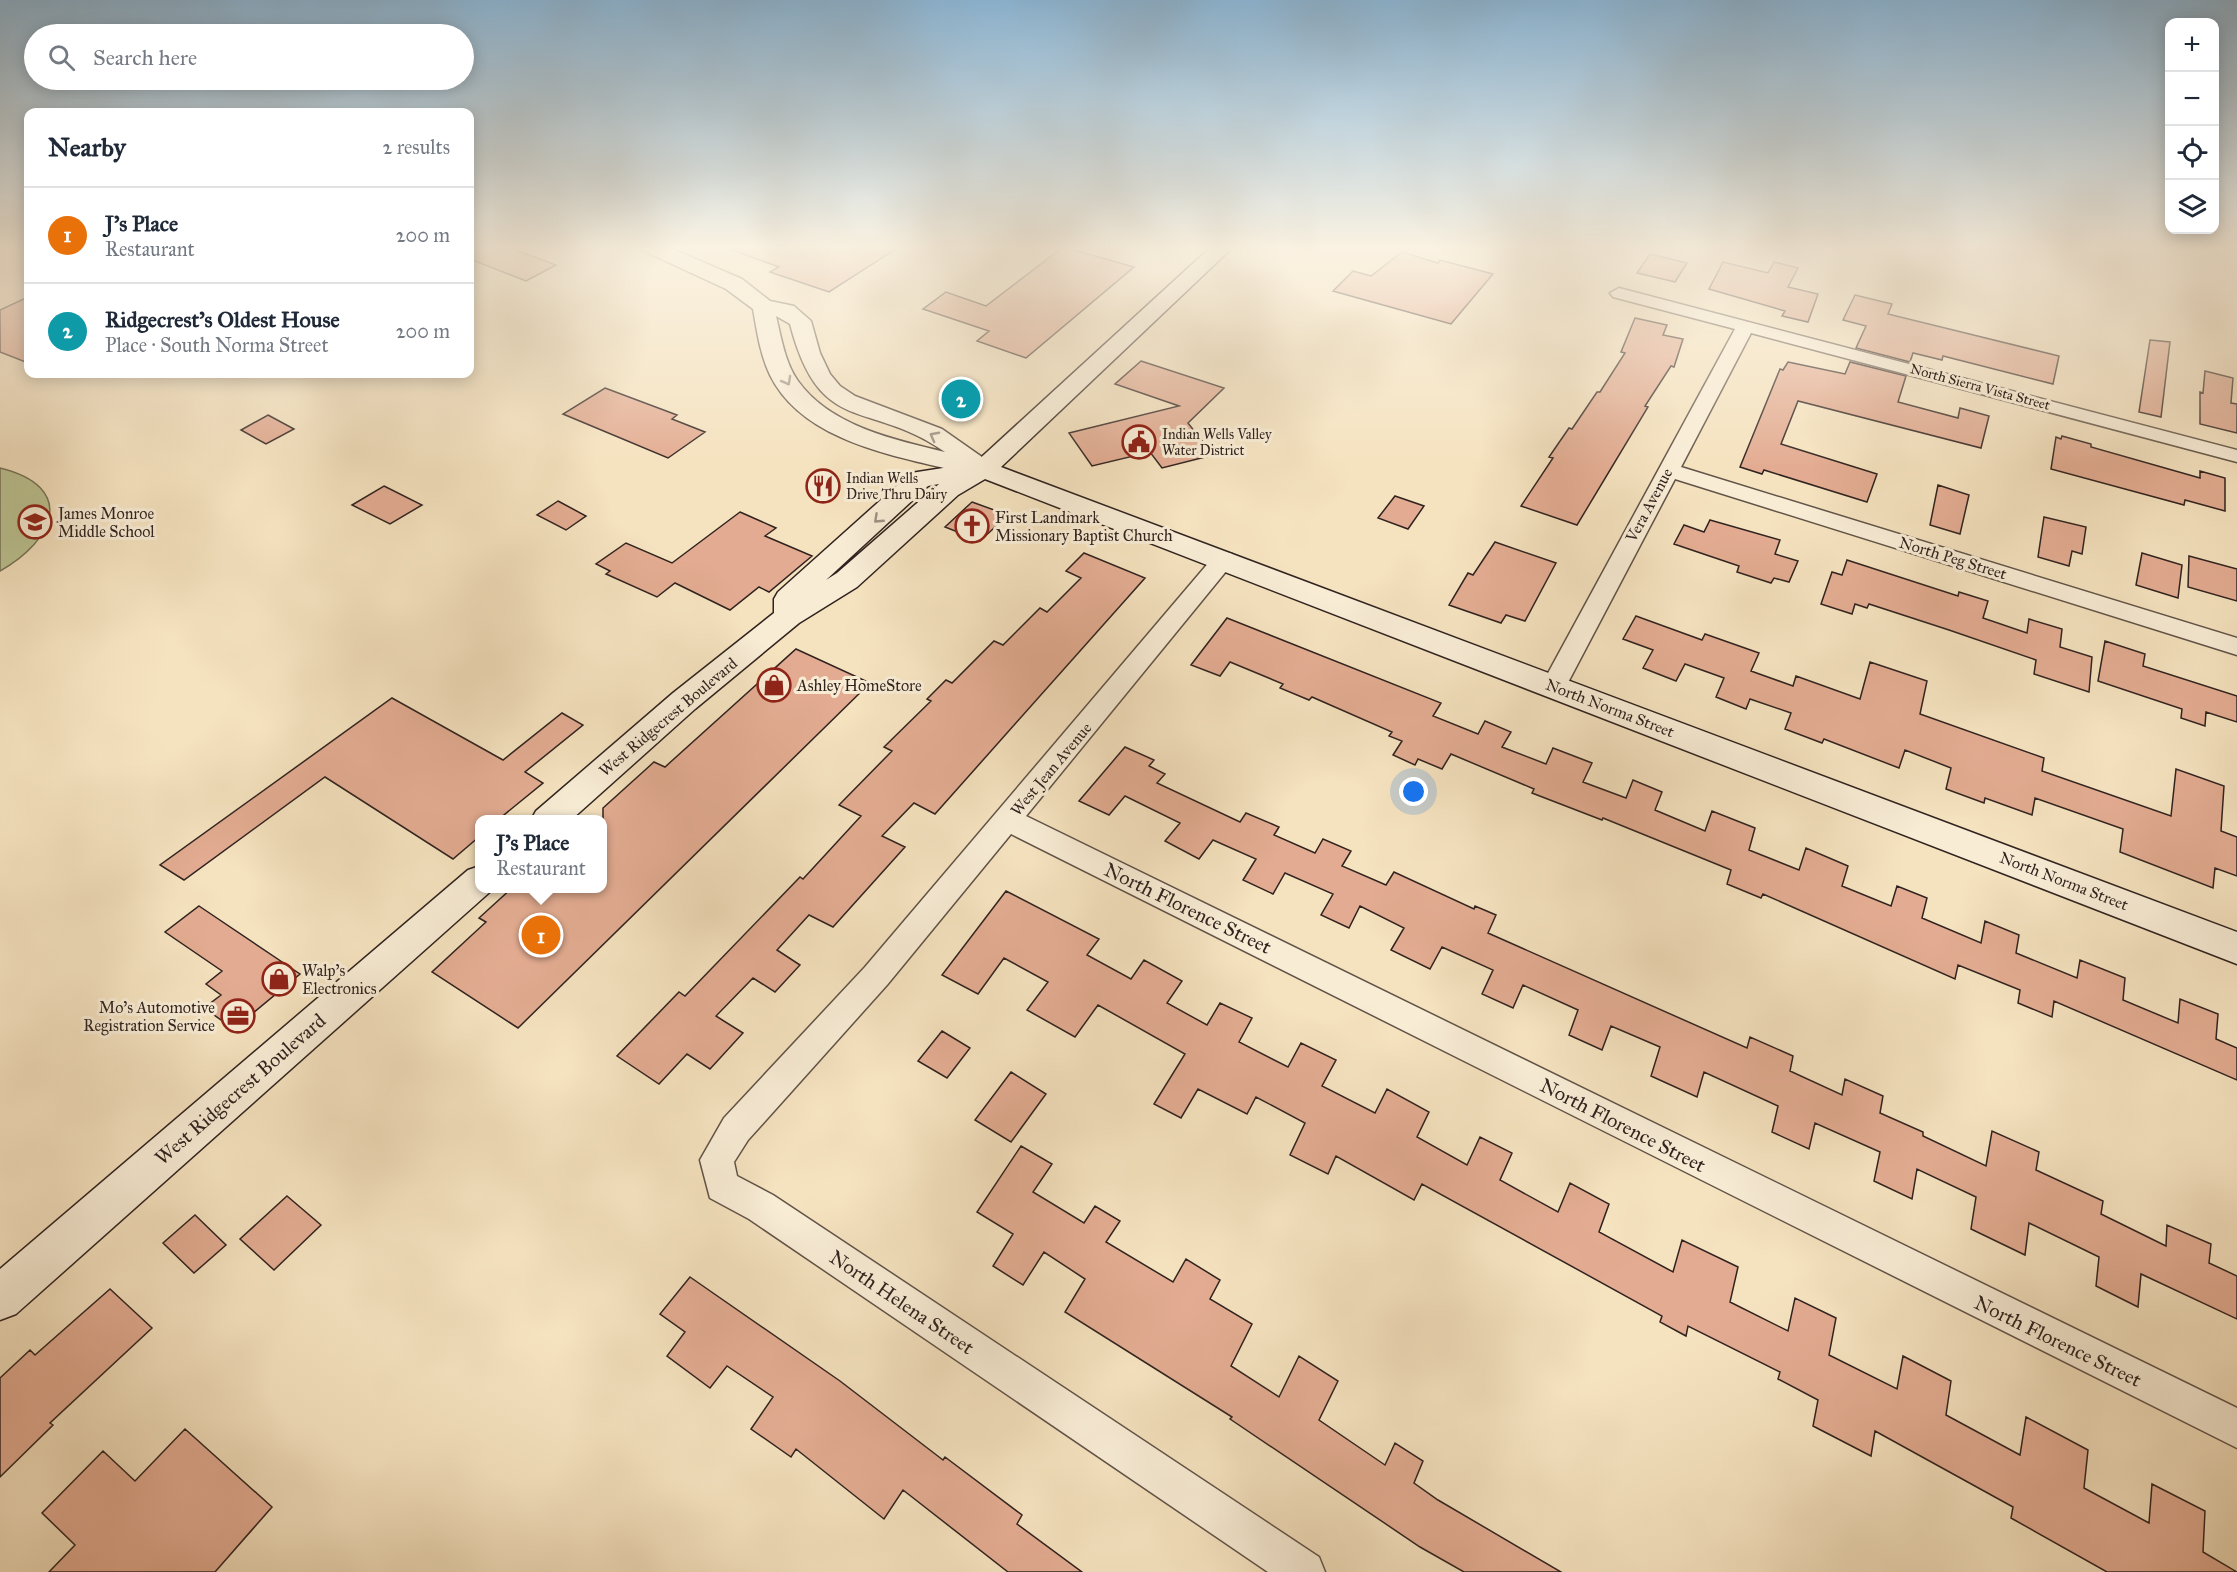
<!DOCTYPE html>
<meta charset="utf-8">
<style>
:root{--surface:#fff;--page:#f6f6f7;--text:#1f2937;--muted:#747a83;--line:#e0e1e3;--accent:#2563eb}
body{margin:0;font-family:"IM FELL Great Primer",serif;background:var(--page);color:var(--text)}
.controls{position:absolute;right:18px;top:18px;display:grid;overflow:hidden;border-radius:12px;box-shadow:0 3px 15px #0003}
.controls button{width:54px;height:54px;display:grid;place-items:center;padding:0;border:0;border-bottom:2px solid var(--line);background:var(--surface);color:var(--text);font:30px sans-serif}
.you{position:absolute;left:1414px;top:792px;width:21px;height:21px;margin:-15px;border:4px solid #fff;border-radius:50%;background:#1a73e8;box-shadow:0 0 0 9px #1a73e833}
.badge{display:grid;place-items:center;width:39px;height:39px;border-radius:50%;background:var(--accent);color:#fff;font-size:20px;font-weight:700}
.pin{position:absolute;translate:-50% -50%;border:3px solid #fff;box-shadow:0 2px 6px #0006}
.popup{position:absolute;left:475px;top:815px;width:132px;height:78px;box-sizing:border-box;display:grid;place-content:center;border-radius:12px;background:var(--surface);filter:drop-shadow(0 2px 4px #0005);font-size:20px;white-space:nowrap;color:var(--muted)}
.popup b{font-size:22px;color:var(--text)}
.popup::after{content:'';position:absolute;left:50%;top:100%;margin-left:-12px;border:12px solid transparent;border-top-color:var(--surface)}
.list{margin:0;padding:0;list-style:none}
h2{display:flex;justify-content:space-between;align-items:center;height:78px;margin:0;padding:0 24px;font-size:26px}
h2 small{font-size:20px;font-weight:400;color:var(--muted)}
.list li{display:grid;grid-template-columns:39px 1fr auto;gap:18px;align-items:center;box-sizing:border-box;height:96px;padding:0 24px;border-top:2px solid var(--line)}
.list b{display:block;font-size:22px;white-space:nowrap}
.list p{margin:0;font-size:20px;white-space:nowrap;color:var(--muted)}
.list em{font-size:20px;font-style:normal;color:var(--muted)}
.icon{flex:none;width:33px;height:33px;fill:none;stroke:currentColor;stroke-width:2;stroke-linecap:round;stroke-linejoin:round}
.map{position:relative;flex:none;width:2237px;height:1572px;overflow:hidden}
.search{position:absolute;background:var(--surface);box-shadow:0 3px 15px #0003;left:24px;top:24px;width:450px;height:66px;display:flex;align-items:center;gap:15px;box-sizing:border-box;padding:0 21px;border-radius:33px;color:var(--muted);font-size:22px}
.panel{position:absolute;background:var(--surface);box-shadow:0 3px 15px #0003;left:24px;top:108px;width:450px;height:270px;border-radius:12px}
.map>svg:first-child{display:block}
</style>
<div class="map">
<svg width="2237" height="1572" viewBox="0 0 2237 1572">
<rect width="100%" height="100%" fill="#f5e2bf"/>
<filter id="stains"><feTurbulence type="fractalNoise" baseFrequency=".00333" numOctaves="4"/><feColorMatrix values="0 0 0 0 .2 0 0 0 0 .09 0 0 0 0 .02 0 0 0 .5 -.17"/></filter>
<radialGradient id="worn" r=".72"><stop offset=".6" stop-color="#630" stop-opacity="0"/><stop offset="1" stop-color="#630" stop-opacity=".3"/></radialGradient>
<path fill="#bcc392" stroke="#767358" stroke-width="1.5" d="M0,468C77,487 55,540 0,571Z"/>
<path fill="#e3ac92" stroke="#30231f" stroke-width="1.5" d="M470,247H508L556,265L526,281L470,259Z
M733,247H899L829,292L770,272L779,267L732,250Z
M1063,247L1134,267L1026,358L977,341L989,331L923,309L946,292L986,306Z
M1402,252L1438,263L1440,260L1493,274L1451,324L1333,291L1353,271L1371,276Z
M1650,254L1687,263L1675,282L1637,273Z
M1723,262L1768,273L1774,262L1798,268L1788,287L1818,294L1808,322L1782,316L1785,311L1709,289Z
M1855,295L1892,304L1888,314L2059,356L2053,384L1943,356L1942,360L1913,353L1910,362L1856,348L1866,326L1843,320Z
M28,297V363L0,352V310Z
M1635,318L1667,325L1663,335L1683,339L1674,367L1671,366L1645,406L1648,407L1577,525L1521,506L1553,458L1549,457L1569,428L1572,429L1597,392H1600L1625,353L1621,352Z
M2150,340L2170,342L2161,417L2139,412Z
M1141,361L1224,388L1188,423L1213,455L1162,468L1150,452L1092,466L1069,433L1179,406L1115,384Z
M1788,362L1845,374L1850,362L1906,376L1898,402L1958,418L1960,408L1989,416L1981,448L1798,401L1781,444L1877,474L1867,502L1764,470L1762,474L1740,467L1780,369L1783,370Z
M2205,371L2233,378L2231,403L2237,404V433L2200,424V392L2203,393Z
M605,388L677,415L672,419L705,432L668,458L563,414Z
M268,415L294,429L266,444L241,430Z
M2062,436L2091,444V447L2200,478V471L2225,478V511L2185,500L2184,505L2051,469L2056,437L2061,439Z
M1938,485L1969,495L1960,534L1930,525Z
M384,486L422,505L390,524L352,505Z
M1395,496L1424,506L1408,529L1378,518Z
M558,501L586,516L566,530L537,515Z
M972,502L1008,515L980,541L945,527Z
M740,512L776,528L765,536L812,556L769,592L759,587L730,610L675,583L657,597L606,574L610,571L596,564L626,543L672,563Z
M2044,517L2086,527L2082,554L2072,551L2069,566L2038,557Z
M1710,520L1780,540L1775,554L1798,561L1789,582L1774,578L1771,583L1737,572L1739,566L1674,544L1684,525L1704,532Z
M1495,542L1556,563L1525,621L1506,615L1501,623L1449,605L1468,573L1473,575Z
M1084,553L1145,578L935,814L914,803L882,836L905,847L833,927L809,915L777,950L800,965L775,992L753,978L716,1016L743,1033L710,1069L687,1054L659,1084L617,1056L679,992L685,996L800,877L803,879L861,816L839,805L892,751L884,747L931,701L927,699L946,680L952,683L994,641L1003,645L1040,608L1047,612L1081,578L1066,571Z
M2142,553L2182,565L2178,598L2136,585Z
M2189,556L2237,569V601L2188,587Z
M1847,560L1958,596L1959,592L1988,601L1983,618L2027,633L2029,619L2062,629L2060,647L2092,657L2089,692L2034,674L2036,660L1949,630L1869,604L1867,608L1855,604L1852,614L1821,604L1832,572L1842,575Z
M1636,616L1702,640L1705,634L1759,653L1751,671L1793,686L1796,676L1860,699L1870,662L1927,681L1920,714L2044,758L2042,771L2171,816L2176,769L2224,786L2221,831L2237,837V876L2215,868L2213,888L2120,852L2123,829L2035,798L2032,815L1985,798L1984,803L1946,789L1951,768L1905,750L1899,768L1824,739L1822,743L1785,729L1791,713L1750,699L1746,709L1716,697L1724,678L1685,664L1676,681L1643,668L1653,650L1623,639Z
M1227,618L1441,703L1433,716L1478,734L1485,721L1511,732L1502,747L1546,764L1553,748L1592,763L1583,782L1626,798L1633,780L1662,792L1655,810L1705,831L1712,811L1755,828L1749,850L1799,870L1806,848L1848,866L1842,886L1891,906L1897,886L1927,898L1922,918L1981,943L1985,921L2019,935L2016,953L2077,978L2080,960L2125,978L2123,1000L2178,1023L2180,999L2218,1014L2216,1039L2237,1048V1080L2054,1001L2052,1017L2018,1003L2020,990L1958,965L1955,979L1763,894L1761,898L1727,884L1731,870L1603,818L1602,820L1532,793L1534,789L1451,754L1442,769L1418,759L1415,765L1393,755L1402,741L1389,736L1392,732L1312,697L1309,700L1280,688L1283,684L1230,662L1220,676L1191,665Z
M2105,641L2145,654L2143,666L2237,696V722L2206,712L2205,726L2181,718L2182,709L2098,681Z
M796,649L870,683L518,1028L432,972L486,922L479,918L512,888H603V808L654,762L665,767Z
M392,698L503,760L562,713L583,725L525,772L543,783L499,819H480V836L453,859L325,777L184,880L160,865Z
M1125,747L1154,760L1149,766L1165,774L1157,783L1240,822L1246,813L1279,827L1274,835L1315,853L1323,839L1351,851L1342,866L1386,885L1394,872L1474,909L1475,906L1496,915L1488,933L1747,1048L1750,1037L1793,1056L1790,1071L1842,1095L1845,1079L1883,1096L1880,1113L1923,1132V1136L1986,1166L1992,1131L2039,1152L2036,1170L2103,1201L2101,1214L2166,1246L2167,1225L2211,1244L2209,1263L2237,1276V1319L2141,1274L2138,1307L2096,1286L2099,1257L2029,1223L2025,1255L1971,1229L1976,1197L1917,1169L1912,1199L1874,1181L1880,1152L1815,1123L1809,1149L1772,1132L1778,1106L1704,1072L1697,1097L1651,1076L1660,1047L1611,1026L1602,1050L1569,1035L1578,1010L1523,985L1513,1008L1482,994L1493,970L1442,947L1430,969L1391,950L1404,928L1360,906L1349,928L1321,915L1333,894L1285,873L1273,894L1243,880L1256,859L1213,840L1199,859L1165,841L1180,823L1125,796L1109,815L1079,801Z
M1006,891L1099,939L1087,955L1131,979L1144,960L1182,981L1167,1003L1207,1025L1220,1003L1252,1018L1239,1042L1288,1067L1301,1043L1336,1060L1322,1086L1375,1113L1387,1089L1429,1112L1417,1137L1467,1165L1480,1137L1512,1153L1500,1180L1558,1212L1570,1183L1609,1204L1599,1232L1673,1272L1682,1240L1738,1267L1730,1302L1788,1331L1795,1298L1836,1318L1829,1355L1897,1389L1903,1356L1951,1381L1946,1415L2020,1455L2026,1417L2088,1450L2084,1488L2149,1523L2152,1484L2205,1511L2203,1552L2237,1572H2107L2011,1518L2013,1507L1875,1431L1871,1456L1813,1426L1818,1400L1778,1379L1780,1372L1688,1326L1686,1336L1660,1322L1662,1316L1422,1184L1414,1200L1336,1156L1328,1174L1290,1155L1305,1123L1256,1097L1247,1114L1198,1089L1181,1118L1154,1104L1185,1054L1098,1005L1075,1037L1027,1010L1048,982L1004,958L978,994L942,975Z
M199,906L300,974L234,1029L204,1008L221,995L206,984L222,971L165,932Z
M942,1031L970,1048L947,1078L918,1061Z
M1011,1072L1046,1094L1011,1142L975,1120Z
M1021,1146L1052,1164L1033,1192L1084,1223L1095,1206L1120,1221L1106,1242L1173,1282L1186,1259L1220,1280L1210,1299L1252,1324L1231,1366L1279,1397L1299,1356L1338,1381L1319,1420L1385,1465L1395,1443L1423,1461L1414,1483L1438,1500L1561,1572H1464L1420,1547L1230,1419L1232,1417L1065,1312L1085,1279L1044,1252L1023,1285L993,1266L1013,1234L977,1212Z
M287,1196L321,1225L274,1270L240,1239Z
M195,1215L226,1245L194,1273L163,1243Z
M690,1277L840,1381L943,1460L945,1457L1022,1515L1017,1524L1082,1572H1008L903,1490L884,1519L796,1449L791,1457L751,1429L773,1397L727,1366L710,1388L667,1356L685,1332L660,1314Z
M110,1289L152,1328L50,1423L53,1425L0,1477V1378L30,1350L35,1355Z
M185,1429L272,1507L215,1572H49L75,1545L42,1513L103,1451L135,1481Z"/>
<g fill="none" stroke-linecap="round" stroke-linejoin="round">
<defs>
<path id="minor" d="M1619,288L2237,450V462L1751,333L1681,467L2237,638V655L1675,479L1563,692L1554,695L1545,692L1541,686L1735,329L1613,297L1610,293Z
M1224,552L1232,554L1235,559L1232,564L1026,816L2237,1408V1448L1011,834L887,985L748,1140L734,1162L737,1176L773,1195L1319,1557L1325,1572H1268L749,1219L710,1198L700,1160L724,1118L865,967L1216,554Z"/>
<path id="tertiary" d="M641,247H668L742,279L770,301L794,306L811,321L820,353L830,374L840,386L855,396L942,429L992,464L996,469L992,474C980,478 972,469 961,472C896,456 803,442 770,375C760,354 757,331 753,309L726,289L644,251ZM776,316L790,324C820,439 868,398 945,452C895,440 830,426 798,381C785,363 781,337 776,316Z"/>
<path id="secondary" d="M1211,247H1233L1001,467L2237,932V964L985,479L958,495L857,587L799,623L695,709L571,820H531L536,811L673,693L774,613V599L778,592L911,473L975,463ZM939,484L837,573L826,580L928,486Z
M480,866V888L492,890L16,1314L0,1320V1269L468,870Z"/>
</defs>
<use href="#minor" stroke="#615347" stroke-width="3"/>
<use href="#tertiary" stroke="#615347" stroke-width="3"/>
<use href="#secondary" stroke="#30231f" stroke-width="3"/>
<use href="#minor" fill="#f8ecd5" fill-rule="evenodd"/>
<use href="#tertiary" fill="#f8ecd5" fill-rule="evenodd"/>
<use href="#secondary" fill="#f8ecd5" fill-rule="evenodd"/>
</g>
<defs><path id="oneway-chevron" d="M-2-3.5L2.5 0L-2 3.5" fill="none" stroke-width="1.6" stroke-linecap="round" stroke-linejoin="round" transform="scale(1.5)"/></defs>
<g stroke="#9e9283">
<use href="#oneway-chevron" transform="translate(787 381) rotate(61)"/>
<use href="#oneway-chevron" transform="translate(934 436) rotate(-152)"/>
<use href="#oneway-chevron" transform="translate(878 519) rotate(137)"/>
</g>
<linearGradient id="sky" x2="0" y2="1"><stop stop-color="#8cb7d7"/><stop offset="0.53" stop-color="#faf2e2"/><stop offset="1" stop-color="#faf2e2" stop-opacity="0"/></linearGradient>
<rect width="2237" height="467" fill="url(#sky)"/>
<defs>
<symbol id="civic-ring" viewBox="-11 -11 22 22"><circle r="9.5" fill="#f8ecd5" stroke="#8f2418" stroke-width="1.5"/><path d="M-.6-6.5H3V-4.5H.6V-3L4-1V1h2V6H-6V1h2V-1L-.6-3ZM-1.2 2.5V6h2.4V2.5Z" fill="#8f2418"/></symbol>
<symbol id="restaurant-ring" viewBox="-11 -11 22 22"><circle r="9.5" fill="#f8ecd5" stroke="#8f2418" stroke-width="1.5"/><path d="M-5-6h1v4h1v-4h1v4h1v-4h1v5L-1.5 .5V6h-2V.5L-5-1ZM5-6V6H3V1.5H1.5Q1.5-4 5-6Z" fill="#8f2418"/></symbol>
<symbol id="school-ring" viewBox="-11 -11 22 22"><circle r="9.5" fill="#f8ecd5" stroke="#8f2418" stroke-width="1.5"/><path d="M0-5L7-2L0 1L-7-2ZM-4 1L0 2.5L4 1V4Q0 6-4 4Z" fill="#8f2418"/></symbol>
<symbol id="church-ring" viewBox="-11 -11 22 22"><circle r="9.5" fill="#f8ecd5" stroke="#8f2418" stroke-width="1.5"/><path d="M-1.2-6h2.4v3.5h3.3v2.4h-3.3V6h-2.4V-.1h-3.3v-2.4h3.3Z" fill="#8f2418"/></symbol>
<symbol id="shop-ring" viewBox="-11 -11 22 22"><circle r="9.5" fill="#f8ecd5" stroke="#8f2418" stroke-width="1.5"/><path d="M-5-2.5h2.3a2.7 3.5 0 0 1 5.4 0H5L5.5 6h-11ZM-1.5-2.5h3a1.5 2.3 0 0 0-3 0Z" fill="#8f2418"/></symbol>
<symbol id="office-ring" viewBox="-11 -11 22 22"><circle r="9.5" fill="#f8ecd5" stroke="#8f2418" stroke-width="1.5"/><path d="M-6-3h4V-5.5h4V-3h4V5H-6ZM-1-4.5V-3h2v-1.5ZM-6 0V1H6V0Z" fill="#8f2418"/></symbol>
</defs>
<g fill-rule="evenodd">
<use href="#civic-ring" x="1120" y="423" width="38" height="38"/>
<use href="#restaurant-ring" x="804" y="467" width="38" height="38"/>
<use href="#school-ring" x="16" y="503" width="38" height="38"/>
<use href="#church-ring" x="953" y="507" width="38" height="38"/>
<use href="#shop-ring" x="755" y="666" width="38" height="38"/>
<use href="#shop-ring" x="260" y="960" width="38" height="38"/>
<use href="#office-ring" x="219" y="997" width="38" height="38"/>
</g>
<g text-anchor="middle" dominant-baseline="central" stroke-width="6" stroke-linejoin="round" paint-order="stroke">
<g font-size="14" fill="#30231f" stroke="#f8ecd5">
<text transform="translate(1980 387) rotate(15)">North Sierra Vista Street</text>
</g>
<g font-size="14" fill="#30231f" stroke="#f8ecd5" text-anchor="start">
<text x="1162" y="434">Indian Wells Valley<tspan x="1162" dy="16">Water District</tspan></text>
<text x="846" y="478">Indian Wells<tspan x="846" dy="16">Drive Thru Dairy</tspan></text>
</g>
<g font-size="16" fill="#30231f" stroke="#f8ecd5">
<text transform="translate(1649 505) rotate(-62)">Vera Avenue</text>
<text transform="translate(1953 558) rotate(17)">North Peg Street</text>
<text transform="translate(1610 708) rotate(21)">North Norma Street</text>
<text transform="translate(668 717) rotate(-40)">West Ridgecrest Boulevard</text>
<text transform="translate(1051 769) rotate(-50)">West Jean Avenue</text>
<text transform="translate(2064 881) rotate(21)">North Norma Street</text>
</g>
<g font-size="16" fill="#30231f" stroke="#f8ecd5" text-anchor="start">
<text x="58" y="513">James Monroe<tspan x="58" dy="18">Middle School</tspan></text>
<text x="995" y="517">First Landmark<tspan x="995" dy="18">Missionary Baptist Church</tspan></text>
<text x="797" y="685">Ashley HomeStore</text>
<text x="302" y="970">Walp's<tspan x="302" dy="18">Electronics</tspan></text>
<text x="215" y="1007" text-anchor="end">Mo's Automotive<tspan x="215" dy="18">Registration Service</tspan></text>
</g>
<g font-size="20" fill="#30231f" stroke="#f8ecd5">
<text transform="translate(1188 908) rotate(26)">North Florence Street</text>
<text transform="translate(240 1089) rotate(-41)">West Ridgecrest Boulevard</text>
<text transform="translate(1623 1125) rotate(27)">North Florence Street</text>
<text transform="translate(902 1302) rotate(34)">North Helena Street</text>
<text transform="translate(2058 1341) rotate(26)">North Florence Street</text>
</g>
</g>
<rect width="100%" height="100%" filter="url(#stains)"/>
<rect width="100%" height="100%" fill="url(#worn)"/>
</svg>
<div class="controls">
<button>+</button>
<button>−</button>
<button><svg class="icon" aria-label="locate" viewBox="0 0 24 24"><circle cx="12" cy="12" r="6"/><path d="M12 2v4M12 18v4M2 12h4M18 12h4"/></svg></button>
<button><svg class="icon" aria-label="layers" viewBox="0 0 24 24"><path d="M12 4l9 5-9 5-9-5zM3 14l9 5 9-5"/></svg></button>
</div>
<div class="you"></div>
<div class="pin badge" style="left:541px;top:935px;background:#e8710a">1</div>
<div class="popup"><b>J's Place</b>Restaurant</div>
<div class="pin badge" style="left:961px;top:399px;background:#0f9aa8">2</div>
<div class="search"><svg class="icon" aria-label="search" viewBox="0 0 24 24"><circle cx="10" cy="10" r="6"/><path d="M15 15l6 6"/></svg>Search here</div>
<section class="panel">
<h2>Nearby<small>2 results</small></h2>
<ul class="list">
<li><span class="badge" style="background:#e8710a">1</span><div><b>J's Place</b><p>Restaurant</p></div><em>200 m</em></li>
<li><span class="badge" style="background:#0f9aa8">2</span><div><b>Ridgecrest's Oldest House</b><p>Place · South Norma Street</p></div><em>200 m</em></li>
</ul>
</section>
</div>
